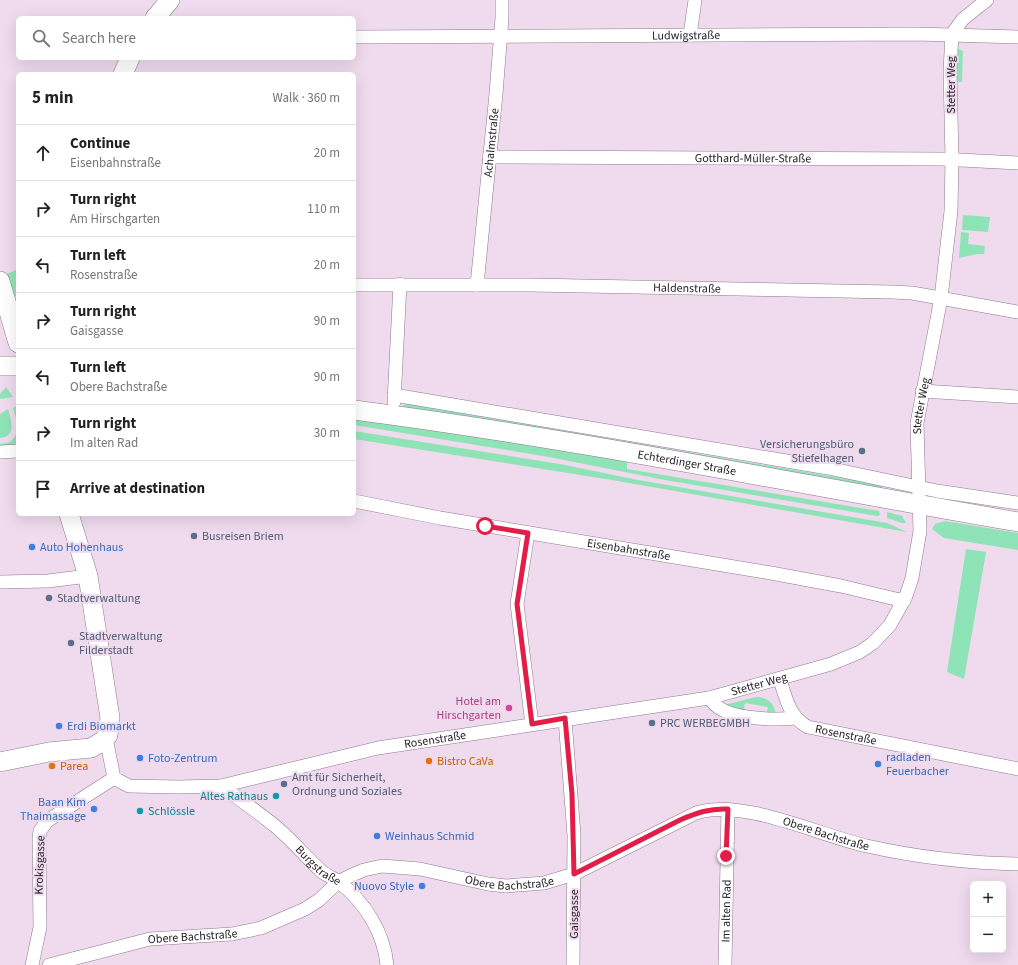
<!DOCTYPE html>
<meta charset="utf-8">
<style>
:root{--surface:#fff;--page:#f2f2f2;--text:#222;--muted:#767676;--line:#e0e0e0}
body{margin:0;font-family:"Source Sans 3",sans-serif;background:var(--page);color:var(--text)}
.controls{position:absolute;right:12px;bottom:12px;display:grid;overflow:hidden;border-radius:6px;box-shadow:0 4px 16px #0002}
.controls button{width:36px;height:36px;display:grid;place-items:center;padding:0;border:0;border-bottom:1px solid var(--line);background:var(--surface);color:var(--text);font:20px sans-serif}
.stop{position:absolute;width:12px;height:12px;margin:-9px;border:3px solid #e11d48;border-radius:50%;background:#fff}
.stop.end{background:#e11d48;border-color:#fff;box-shadow:0 1px 4px #0008}
.list{margin:0;padding:0;list-style:none}
h2{display:flex;justify-content:space-between;align-items:center;height:52px;margin:0;padding:0 16px;font-size:17px}
h2 small{font-size:13px;font-weight:400;color:var(--muted)}
.list li{display:grid;grid-template-columns:26px 1fr auto;gap:12px;align-items:center;box-sizing:border-box;height:56px;padding:0 16px;border-top:1px solid var(--line)}
.list b{display:block;font-size:15px;white-space:nowrap}
.list p{margin:0;font-size:13px;white-space:nowrap;color:var(--muted)}
.list em{font-size:13px;font-style:normal;color:var(--muted)}
.icon{flex:none;width:22px;height:22px;fill:none;stroke:currentColor;stroke-width:2;stroke-linecap:round;stroke-linejoin:round}
.map{position:relative;flex:none;width:1018px;height:965px;overflow:hidden}
.search{position:absolute;background:var(--surface);box-shadow:0 4px 16px #0002;left:16px;top:16px;width:340px;height:44px;display:flex;align-items:center;gap:10px;box-sizing:border-box;padding:0 14px;border-radius:6px;color:var(--muted);font-size:15px}
.panel{position:absolute;background:var(--surface);box-shadow:0 4px 16px #0002;left:16px;top:72px;width:340px;height:444px;border-radius:6px}
.map>svg:first-child{display:block}
</style>
<div class="map">
<svg width="1018" height="965" viewBox="0 0 1018 965">
<rect width="100%" height="100%" fill="#efdaee"/>
<path fill="#8fe4b7" d="M958,49L963,51L962,82H956Z
M963,215L990,217L988,232L962,230Z
M961,232L969,233L968,244L985,246L984,254H977L959,258Z
M18,269V294L15,297L7,274Z
M6,387L13,397L0,399V394Z
M407,404L882,485V489L403,408V405Z
M17,406L18,445L0,447V444L10,442C21,433 17,420 13,408Z
M8,409C11,420 17,437 0,438V414Z
M354,417L627,461V469L879,511L880,515L877,516L665,480L549,457L354,425Z
M354,431L560,464L638,480L887,523L907,532L618,481L354,439Z
M887,512L902,516L906,523H902L887,518Z
M945,521L1018,533V550L944,538L932,529L935,524Z
M966,549L986,552L964,679L947,672Z
M756,697C768,697 775,704 776,715L766,716L768,707L745,703L743,712L724,705Z"/>
<g fill="none" stroke-linecap="round" stroke-linejoin="round">
<defs>
<g id="street">
<path d="M690,35L695,0"/>
<path id="s1" d="M354,37L917,34L1018,37"/>
<path id="s2" d="M489,157L941,159L1018,163"/>
<path id="s3" d="M354,285H531L892,292L912,293L1018,312"/>
<path id="s4" d="M477,285L496,94L502,18V0"/>
<path d="M922,391L1018,397"/>
<path d="M394,395L828,468L937,491L1018,503"/>
<path d="M394,402L400,284"/>
<path d="M0,452L18,451"/>
<path id="s5" d="M354,501L440,518L771,573L841,586L904,601"/>
<path d="M528,533L517,604L532,724"/>
<path d="M0,582L48,581L88,576"/>
<path id="s6" d="M780,680C786,698 789,717 808,727L1018,769"/>
<path d="M709,698C713,702 716,707 721,709C737,719 776,720 795,718"/>
<path d="M565,719L574,835L573,965"/>
<path id="s7" d="M106,738L114,778L129,786L178,787L221,786L378,748L709,698L831,664L860,652L873,643L890,625L906,596L912,578L920,531L917,423L941,298L951,211L952,159L950,71L952,34L963,19L987,0"/>
<path id="s8" d="M221,786C239,799 258,812 275,826C291,839 304,855 319,869C324,875 333,877 339,882C365,902 384,933 387,965"/>
<path d="M32,965L40,927L39,838L40,831L47,821L114,778"/>
<path id="s9" d="M49,965L150,939L232,934L261,928L305,909L319,900L338,882L352,875L364,870L382,866L420,869L488,884L506,886L544,883L574,874L696,813C743,798 818,835 867,846C916,857 967,863 1018,864"/>
<path id="s10" d="M725,965L728,809"/>
</g>
<g id="secondary">
<path d="M155,18L170,0"/>
<path d="M123,74L130,58"/>
<path d="M0,281L18,343"/>
<path d="M0,366H18"/>
<path id="s11" d="M354,410C577,439 797,484 1018,522"/>
<path d="M0,762L49,752L91,748L103,741L108,735L110,718L88,576L69,514"/>
</g>
</defs>
<use href="#street" stroke="#8d7a8c" stroke-width="14"/>
<use href="#secondary" stroke="#8d7a8c" stroke-width="20"/>
<use href="#street" stroke="#fff" stroke-width="13"/>
<use href="#secondary" stroke="#fff" stroke-width="19"/>
</g>
<g fill="none" stroke-linecap="round" stroke-linejoin="round">
<path stroke="#e11d48" stroke-width="5" d="M485,526L528,533L517,604L532,724L565,718L572,794L574,874L680,820C696,813 710,808 728,809L726,856"/>
</g>
<g fill="#5c6f8a" stroke="#efdaee" stroke-width="1.5">
<circle cx="862" cy="451" r="4"/>
<circle cx="194" cy="536" r="4"/>
<circle cx="49" cy="598" r="4"/>
<circle cx="71" cy="643" r="4"/>
<circle cx="652" cy="723" r="4"/>
<circle cx="284" cy="784" r="4"/>
</g>
<g fill="#3f7fe0" stroke="#efdaee" stroke-width="1.5">
<circle cx="32" cy="547" r="4"/>
<circle cx="59" cy="726" r="4"/>
<circle cx="140" cy="758" r="4"/>
<circle cx="878" cy="764" r="4"/>
<circle cx="94" cy="809" r="4"/>
<circle cx="377" cy="836" r="4"/>
<circle cx="422" cy="886" r="4"/>
</g>
<circle fill="#d1479c" stroke="#efdaee" stroke-width="1.5" cx="509" cy="708" r="4"/>
<g fill="#e8710a" stroke="#efdaee" stroke-width="1.5">
<circle cx="429" cy="761" r="4"/>
<circle cx="52" cy="766" r="4"/>
</g>
<g fill="#0f9aa8" stroke="#efdaee" stroke-width="1.5">
<circle cx="276" cy="796" r="4"/>
<circle cx="140" cy="811" r="4"/>
</g>
<g text-anchor="middle" dominant-baseline="central" stroke-width="4" stroke-linejoin="round" paint-order="stroke">
<g font-size="12" fill="#282128" stroke="#efdaee">
<text stroke="none"><textPath href="#s1" startOffset="332">Ludwigstraße</textPath></text>
<text transform="translate(951 85) rotate(-90)">Stetter Weg</text>
<text stroke="none"><textPath href="#s4" startOffset="143">Achalmstraße</textPath></text>
<text stroke="none"><textPath href="#s2" startOffset="264">Gotthard-Müller-Straße</textPath></text>
<text stroke="none"><textPath href="#s3" startOffset="333">Haldenstraße</textPath></text>
<text stroke="none"><textPath href="#s7" startOffset="1070">Stetter Weg</textPath></text>
<text stroke="none"><textPath href="#s11" startOffset="337">Echterdinger Straße</textPath></text>
<text stroke="none"><textPath href="#s5" startOffset="279">Eisenbahnstraße</textPath></text>
<text stroke="none"><textPath href="#s7" startOffset="698">Stetter Weg</textPath></text>
<text stroke="none"><textPath href="#s6" startOffset="95">Rosenstraße</textPath></text>
<text stroke="none"><textPath href="#s7" startOffset="369">Rosenstraße</textPath></text>
<text stroke="none"><textPath href="#s9" startOffset="819">Obere Bachstraße</textPath></text>
<text stroke="none"><textPath href="#s8" startOffset="126">Burgstraße</textPath></text>
<text transform="translate(40 865) rotate(-88)">Krokisgasse</text>
<text stroke="none"><textPath href="#s9" startOffset="483">Obere Bachstraße</textPath></text>
<text stroke="none"><textPath href="#s10" startOffset="54">Im alten Rad</textPath></text>
<text transform="translate(574 914) rotate(-90)">Gaisgasse</text>
<text stroke="none"><textPath href="#s9" startOffset="147">Obere Bachstraße</textPath></text>
</g>
<g font-size="12" fill="#4e5e75" stroke="#efdaee" text-anchor="start">
<text x="854" y="444" text-anchor="end">Versicherungsbüro<tspan x="854" dy="14">Stiefelhagen</tspan></text>
<text x="202" y="536">Busreisen Briem</text>
<text x="57" y="598">Stadtverwaltung</text>
<text x="79" y="636">Stadtverwaltung<tspan x="79" dy="14">Filderstadt</tspan></text>
<text x="660" y="723">PRC WERBEGMBH</text>
<text x="292" y="777">Amt für Sicherheit,<tspan x="292" dy="14">Ordnung und Soziales</tspan></text>
</g>
<g font-size="12" fill="#366cbe" stroke="#efdaee" text-anchor="start">
<text x="40" y="547">Auto Hohenhaus</text>
<text x="67" y="726">Erdi Biomarkt</text>
<text x="886" y="757">radladen<tspan x="886" dy="14">Feuerbacher</tspan></text>
<text x="148" y="758">Foto-Zentrum</text>
<text x="86" y="802" text-anchor="end">Baan Kim<tspan x="86" dy="14">Thaimassage</tspan></text>
<text x="385" y="836">Weinhaus Schmid</text>
<text x="414" y="886" text-anchor="end">Nuovo Style</text>
</g>
<g font-size="12" fill="#b23c85" stroke="#efdaee" text-anchor="end">
<text x="501" y="701">Hotel am<tspan x="501" dy="14">Hirschgarten</tspan></text>
</g>
<g font-size="12" fill="#c56008" stroke="#efdaee" text-anchor="start">
<text x="437" y="761">Bistro CaVa</text>
<text x="60" y="766">Parea</text>
</g>
<g font-size="12" fill="#0d838f" stroke="#efdaee" text-anchor="end">
<text x="268" y="796">Altes Rathaus</text>
<text x="148" y="811" text-anchor="start">Schlössle</text>
</g>
</g>
</svg>
<div class="controls">
<button>+</button>
<button>−</button>
</div>
<div class="stop" style="left:485px;top:526px"></div>
<div class="stop end" style="left:726px;top:856px"></div>
<div class="search"><svg class="icon" aria-label="search" viewBox="0 0 24 24"><circle cx="10" cy="10" r="6"/><path d="M15 15l6 6"/></svg>Search here</div>
<section class="panel">
<h2>5 min<small>Walk · 360 m</small></h2>
<ul class="list">
<li><svg class="icon" aria-label="ahead" viewBox="0 0 24 24"><path d="M12 20V5M6 11l6-6 6 6"/></svg><div><b>Continue</b><p>Eisenbahnstraße</p></div><em>20 m</em></li>
<li><svg class="icon" aria-label="right" viewBox="0 0 24 24"><path d="M7 20v-9h11M14 6l5 5-5 5"/></svg><div><b>Turn right</b><p>Am Hirschgarten</p></div><em>110 m</em></li>
<li><svg class="icon" aria-label="left" viewBox="0 0 24 24"><path d="M17 20v-9H6M10 6l-5 5 5 5"/></svg><div><b>Turn left</b><p>Rosenstraße</p></div><em>20 m</em></li>
<li><svg class="icon" aria-label="right" viewBox="0 0 24 24"><path d="M7 20v-9h11M14 6l5 5-5 5"/></svg><div><b>Turn right</b><p>Gaisgasse</p></div><em>90 m</em></li>
<li><svg class="icon" aria-label="left" viewBox="0 0 24 24"><path d="M17 20v-9H6M10 6l-5 5 5 5"/></svg><div><b>Turn left</b><p>Obere Bachstraße</p></div><em>90 m</em></li>
<li><svg class="icon" aria-label="right" viewBox="0 0 24 24"><path d="M7 20v-9h11M14 6l5 5-5 5"/></svg><div><b>Turn right</b><p>Im alten Rad</p></div><em>30 m</em></li>
<li><svg class="icon" aria-label="arrive" viewBox="0 0 24 24"><path d="M6 21V4h12l-3 4 3 4H6"/></svg><div><b>Arrive at destination</b></div></li>
</ul>
</section>
</div>
